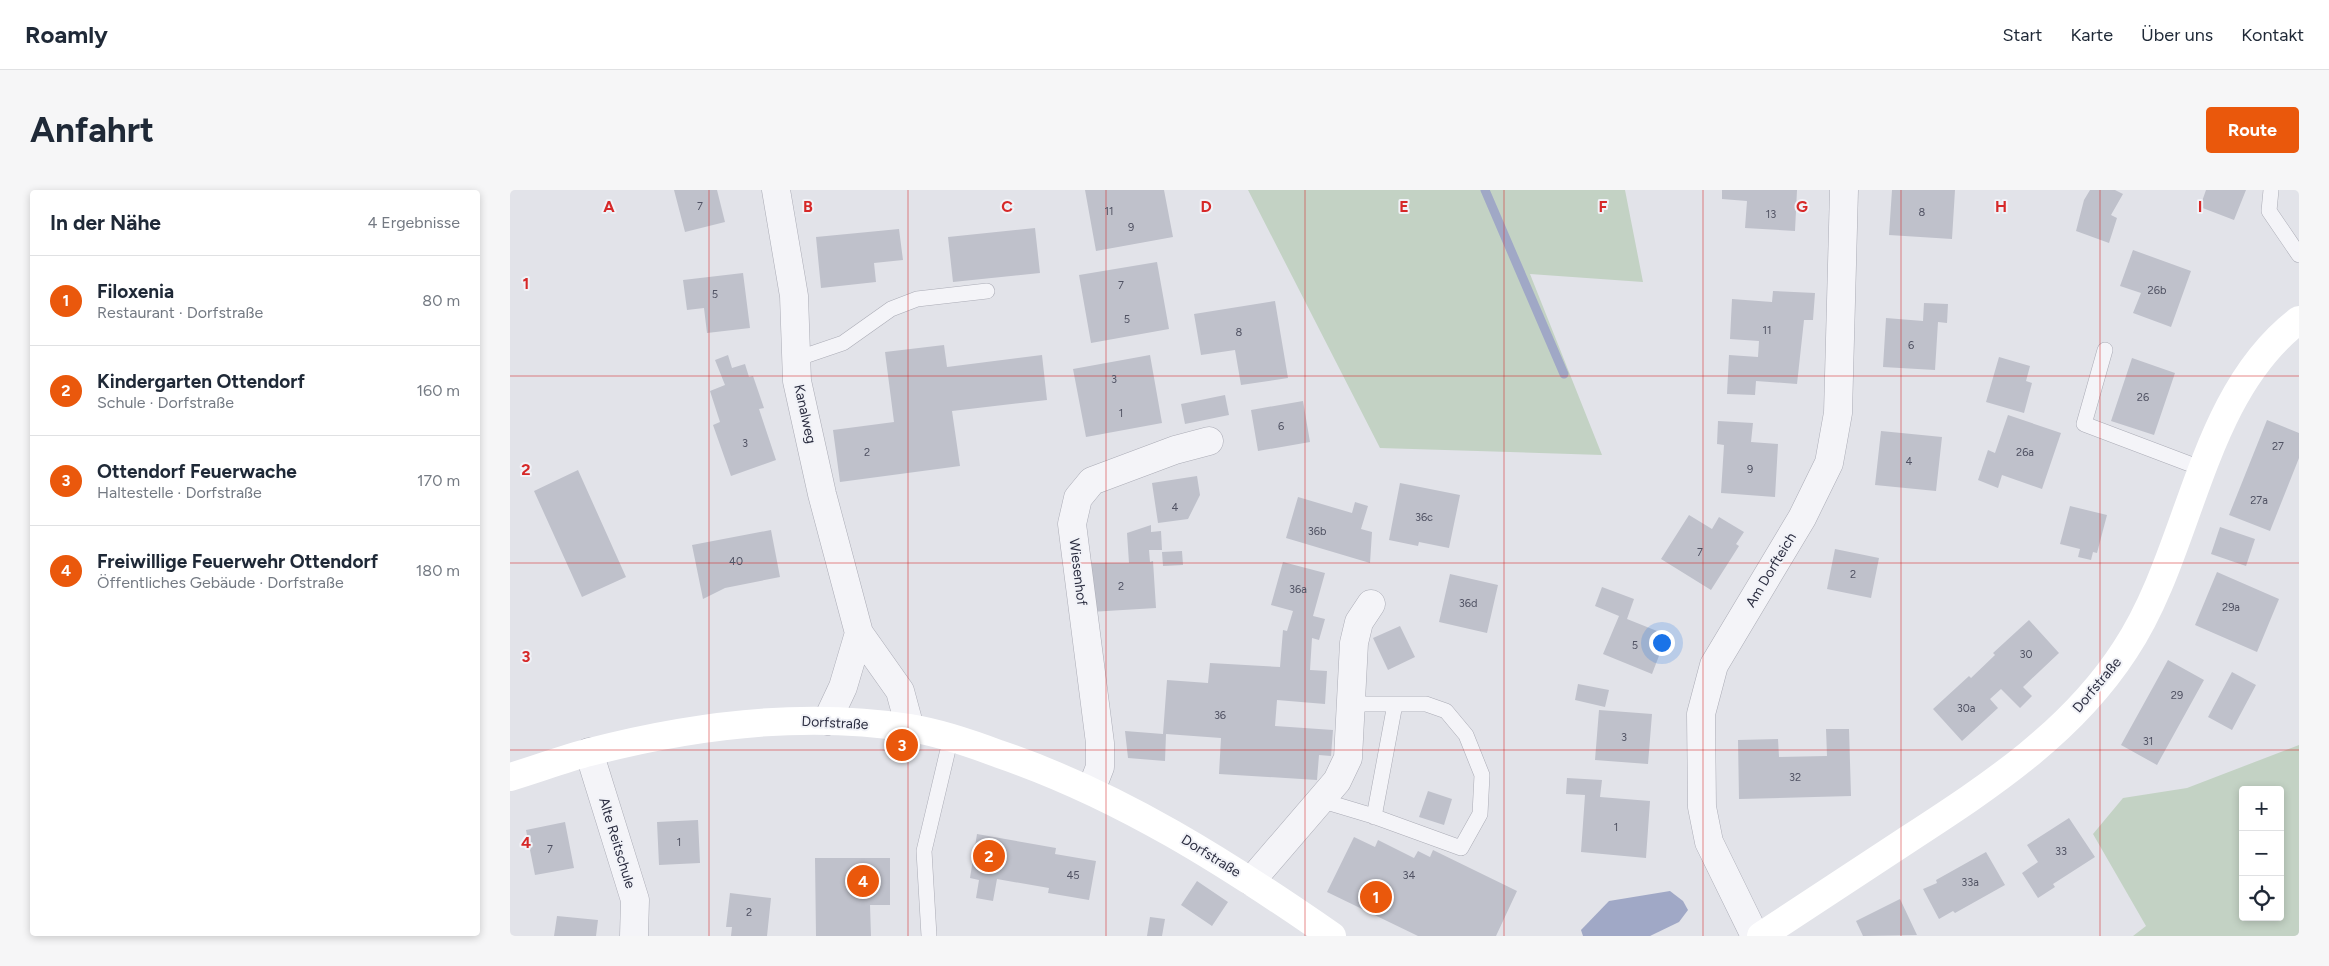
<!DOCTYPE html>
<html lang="de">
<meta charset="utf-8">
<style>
:root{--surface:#fff;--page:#f6f6f7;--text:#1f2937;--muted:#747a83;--line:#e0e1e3;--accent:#ea580c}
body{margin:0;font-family:Figtree,sans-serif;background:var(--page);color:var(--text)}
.controls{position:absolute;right:15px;bottom:15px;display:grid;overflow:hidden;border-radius:5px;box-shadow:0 2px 8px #0003}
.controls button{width:45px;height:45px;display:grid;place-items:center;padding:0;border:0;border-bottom:1px solid var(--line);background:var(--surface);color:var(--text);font:25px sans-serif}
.you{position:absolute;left:1151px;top:452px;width:18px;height:18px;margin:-12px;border:4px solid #fff;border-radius:50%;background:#1a73e8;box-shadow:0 0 0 8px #1a73e833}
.badge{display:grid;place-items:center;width:32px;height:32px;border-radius:50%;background:var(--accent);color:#fff;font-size:16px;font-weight:700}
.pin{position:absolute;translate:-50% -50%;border:2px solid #fff;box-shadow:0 1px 5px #0006}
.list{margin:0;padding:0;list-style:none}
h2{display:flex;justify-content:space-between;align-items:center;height:65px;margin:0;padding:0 20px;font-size:21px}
h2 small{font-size:16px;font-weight:400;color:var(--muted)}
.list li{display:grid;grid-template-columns:32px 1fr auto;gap:15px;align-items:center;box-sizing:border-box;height:90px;padding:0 20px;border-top:1px solid var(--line)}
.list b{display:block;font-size:19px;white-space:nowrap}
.list p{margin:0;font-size:16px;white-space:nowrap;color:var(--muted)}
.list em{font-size:16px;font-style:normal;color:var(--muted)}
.icon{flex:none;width:28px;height:28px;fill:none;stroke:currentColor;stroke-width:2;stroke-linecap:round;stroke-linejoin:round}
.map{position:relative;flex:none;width:1789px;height:746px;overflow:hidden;border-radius:5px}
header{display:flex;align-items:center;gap:30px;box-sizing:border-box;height:70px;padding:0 25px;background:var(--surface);border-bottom:1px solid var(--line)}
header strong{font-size:24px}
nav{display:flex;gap:28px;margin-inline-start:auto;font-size:18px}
.intro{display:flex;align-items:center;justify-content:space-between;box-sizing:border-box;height:120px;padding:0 30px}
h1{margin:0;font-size:35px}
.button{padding:12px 22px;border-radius:5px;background:var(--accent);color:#fff;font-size:18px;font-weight:700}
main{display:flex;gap:30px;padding:0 30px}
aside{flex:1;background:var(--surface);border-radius:5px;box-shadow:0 2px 8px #0003}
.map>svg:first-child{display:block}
</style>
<header>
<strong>Roamly</strong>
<nav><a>Start</a><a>Karte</a><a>Über uns</a><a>Kontakt</a></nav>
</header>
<div class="intro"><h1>Anfahrt</h1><a class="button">Route</a></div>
<main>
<aside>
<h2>In der Nähe<small>4 Ergebnisse</small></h2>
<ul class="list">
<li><span class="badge">1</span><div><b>Filoxenia</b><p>Restaurant · Dorfstraße</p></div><em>80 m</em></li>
<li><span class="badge">2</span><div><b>Kindergarten Ottendorf</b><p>Schule · Dorfstraße</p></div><em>160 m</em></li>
<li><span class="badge">3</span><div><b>Ottendorf Feuerwache</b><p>Haltestelle · Dorfstraße</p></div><em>170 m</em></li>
<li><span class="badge">4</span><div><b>Freiwillige Feuerwehr Ottendorf</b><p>Öffentliches Gebäude · Dorfstraße</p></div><em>180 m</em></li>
</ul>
</aside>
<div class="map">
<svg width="1789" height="746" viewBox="0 0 1789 746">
<rect width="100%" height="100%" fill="#e2e3e9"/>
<path fill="#c3d2c4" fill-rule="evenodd" d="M738,0H1115L1133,92L1020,84L1092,265L870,258Z
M1789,555V746H1623L1636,736L1583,644L1613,608L1677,598ZM1733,600H1770V727H1733Z"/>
<path fill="#a0a8c6" d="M1160,701L1173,711L1178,720L1169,732L1140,746H1073L1071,740L1099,711Z"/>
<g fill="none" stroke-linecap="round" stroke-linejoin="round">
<path stroke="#a0a8c6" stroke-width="9" d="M975,0L1054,184"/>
</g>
<path fill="#bfc1cb" d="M164,0H207L215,32L175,42Z
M575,0H654L663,47L586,61Z
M1212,0H1287L1285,41L1235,38L1237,11L1212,9Z
M1382,0H1445L1442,49L1379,45Z
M1580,0H1605L1613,4L1601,25L1607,28L1599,53L1566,41L1574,10Z
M1696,0H1736L1724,30L1690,17Z
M525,38L530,83L443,92L438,47Z
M389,39L393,70L364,73L366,92L311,98L306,47Z
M1623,60L1681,81L1661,137L1623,123L1631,103L1610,96Z
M647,72L659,139L581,153L569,85Z
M233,83L240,138L197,143L194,118L177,120L173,90Z
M1263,101L1305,103L1303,130H1294L1287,194L1246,191L1245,205L1217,204L1219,165L1248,167L1249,151L1220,149L1222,109L1262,112Z
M765,111L778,188L731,195L725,160L691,165L684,124Z
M1414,113L1438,114L1437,133L1428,132L1425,180L1373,177L1376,128L1413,131Z
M434,155L437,177L532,165L537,210L442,221L450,276L330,292L323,240L384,232L375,162Z
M218,165L222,178L235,174L239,187L243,186L254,218L249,219L266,270L221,286L203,235L210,232L200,201L215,195L205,170Z
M640,165L652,233L576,247L563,179Z
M1489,167L1520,176L1516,191L1522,193L1514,223L1476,212Z
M1622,168L1665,183L1644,245L1601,231Z
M715,205L719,225L675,234L671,214Z
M793,211L800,252L748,261L741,220Z
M1498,225L1551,243L1532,299L1492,285L1488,298L1468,290L1478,260L1485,263Z
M1757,230L1789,243V268L1760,341L1719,325Z
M1208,231L1243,233L1241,252L1268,254L1265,307L1211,303L1214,255L1207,254Z
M1371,241L1432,247L1426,301L1365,295Z
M68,280L116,387L72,407L24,301Z
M687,286L690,305L678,329L648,333L642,293Z
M890,293L950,305L939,358L909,352L908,356L879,350Z
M788,307L842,323L845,312L858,316L851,339L862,342L860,373L776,348Z
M1560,316L1597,325L1587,363L1583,362L1581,370L1568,367L1570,359L1550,354Z
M1179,325L1202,339L1209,327L1234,342L1226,354L1229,356L1201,400L1151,369Z
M641,335V342L651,341L652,360H639L640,372L643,371L646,418L580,422L577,373H619L617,343Z
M1710,337L1745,349L1736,376L1701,364Z
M261,340L270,387L215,398L193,409L182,355Z
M1325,359L1369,368L1361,408L1317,399Z
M672,361L673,375L653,376L652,362Z
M773,372L815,383L803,426L815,429L809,450L802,448L800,480L817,481L815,514L767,510L765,536L823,540L821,566L809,565L807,590L709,584L711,548L656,544L655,571L618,568L615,541L653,544L657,490L698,493L700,473L770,477L773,440L777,441L783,421L761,415Z
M1707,382L1769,409L1747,462L1685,435Z
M940,384L988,395L977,443L929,432Z
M1092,397L1124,409L1117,429L1157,445L1142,484L1093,464L1109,426L1085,416Z
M1519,430L1549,463L1513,497L1522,506L1510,518L1491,499L1480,509L1488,518L1452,551L1423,519L1459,486L1461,488L1485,465L1483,463Z
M890,436L905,467L878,480L863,448Z
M1658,470L1694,490L1647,575L1611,555Z
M1722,482L1746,495L1722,540L1698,527Z
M1068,494L1099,500L1095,517L1065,510Z
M1089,520L1142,524L1138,574L1085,570Z
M1316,539H1339L1341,606L1229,609L1228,550L1268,549L1269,567L1317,566Z
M1057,588L1092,590L1090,607L1140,611L1136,668L1071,662L1075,605L1056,604Z
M918,601L942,609L934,635L909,627Z
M1559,628L1585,667L1543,694L1545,697L1528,708L1512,683L1528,672L1517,655Z
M188,630L190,673L149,675L147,632Z
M55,632L64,678L25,685L16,640Z
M467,644L546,658L545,664L586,671L579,710L538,703L539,698L487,689L483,711L466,708L469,690L460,688Z
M844,647L865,657L868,650L904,668L908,661L920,667L923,660L1007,701L986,746H908L817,702Z
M1476,662L1495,695L1445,723L1443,721L1429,729L1413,699L1427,693L1426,690Z
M305,668H380V715H360L361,746H306Z
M687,691L718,712L702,736L671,715Z
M220,703L261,708L257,746H221L222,737H216Z
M1390,709L1407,745L1353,746L1346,731Z
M47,726L88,730L86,746H44Z
M640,727L655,729L652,746H637Z"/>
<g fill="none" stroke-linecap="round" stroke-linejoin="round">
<defs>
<path id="service" d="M1761,0L1759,21L1789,65
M1595,160L1574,234L1693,279
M286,169L333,153L381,119L407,109L477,101
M810,610L860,625L951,658L970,624L972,585L956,545L936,521L916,514H841
M864,627L885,514
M419,746L414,661L441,547"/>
<path id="minor" d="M266,0L284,106L287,191L312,304L349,443L333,497L317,531
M349,443L390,501L400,538
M79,562L125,710L124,746
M581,600L590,577V553L562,334L568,308L582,291L665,260L699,251
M741,691L827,591L838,568L844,453L849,432L861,414
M1245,746L1199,652L1192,617L1191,524L1204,475L1292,328L1319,273L1328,223L1334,0"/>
</defs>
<use href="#service" stroke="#abacb6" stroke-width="16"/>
<use href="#minor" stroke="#abacb6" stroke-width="29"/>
<use href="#service" stroke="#f4f4f8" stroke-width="15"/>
<use href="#minor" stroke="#f4f4f8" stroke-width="28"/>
<path stroke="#fff" stroke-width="28" d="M0,587C27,579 53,569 80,562C184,535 294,521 400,538C431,543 460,553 489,564C610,605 718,674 822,746
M1251,746C1301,713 1350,681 1400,648C1480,596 1562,542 1615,460C1682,359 1689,206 1789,130"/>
</g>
<path fill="none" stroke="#d62828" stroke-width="1" stroke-opacity="0.55" d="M199,0V746M398,0V746M596,0V746M795,0V746M994,0V746M1193,0V746M1391,0V746M1590,0V746M0,186H1789M0,373H1789M0,560H1789"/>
<g text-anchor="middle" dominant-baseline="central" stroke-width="4" stroke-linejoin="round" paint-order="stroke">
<g font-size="11" fill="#505263">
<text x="190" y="16">7</text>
<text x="599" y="21">11</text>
<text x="1412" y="22">8</text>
<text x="1261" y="24">13</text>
<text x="621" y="37">9</text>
<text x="611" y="95">7</text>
<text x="1647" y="100">26b</text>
<text x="205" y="104">5</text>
<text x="617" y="129">5</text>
<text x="1257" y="140">11</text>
<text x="729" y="142">8</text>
<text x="1401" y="155">6</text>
<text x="604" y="189">3</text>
<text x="1633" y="207">26</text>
<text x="611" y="223">1</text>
<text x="771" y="236">6</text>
<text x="235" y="253">3</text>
<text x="1768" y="256">27</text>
<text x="357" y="262">2</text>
<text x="1515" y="262">26a</text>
<text x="1399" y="271">4</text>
<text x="1240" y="279">9</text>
<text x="1749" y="310">27a</text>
<text x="665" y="317">4</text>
<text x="914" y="327">36c</text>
<text x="807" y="341">36b</text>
<text x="1190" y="362">7</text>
<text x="226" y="371">40</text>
<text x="1343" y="384">2</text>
<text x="611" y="396">2</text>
<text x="788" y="399">36a</text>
<text x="958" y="413">36d</text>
<text x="1721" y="417">29a</text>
<text x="1125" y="455">5</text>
<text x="1516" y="464">30</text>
<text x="1667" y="505">29</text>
<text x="1456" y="518">30a</text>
<text x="710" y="525">36</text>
<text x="1114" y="547">3</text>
<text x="1638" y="551">31</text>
<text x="1285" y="587">32</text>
<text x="1106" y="637">1</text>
<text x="169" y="652">1</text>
<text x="40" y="659">7</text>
<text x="1551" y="661">33</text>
<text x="563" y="685">45</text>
<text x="899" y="685">34</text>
<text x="1460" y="692">33a</text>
<text x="239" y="722">2</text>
</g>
<g font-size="14" fill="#2b2d40" stroke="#f1f2f7">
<text transform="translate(295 224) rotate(78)">Kanalweg</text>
<text transform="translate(1261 380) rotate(-59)">Am Dorfteich</text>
<text transform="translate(568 382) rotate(83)">Wiesenhof</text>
<text transform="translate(1587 495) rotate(-50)">Dorfstraße</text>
<text transform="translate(325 533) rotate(3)">Dorfstraße</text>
<text transform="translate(107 653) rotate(73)">Alte Reitschule</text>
<text transform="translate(701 666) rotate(32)">Dorfstraße</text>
</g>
</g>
<g font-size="16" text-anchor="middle" font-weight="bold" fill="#d62828" stroke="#f1f2f7" stroke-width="4" stroke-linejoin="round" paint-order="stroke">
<text x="99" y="22">A</text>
<text x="298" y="22">B</text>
<text x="497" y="22">C</text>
<text x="696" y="22">D</text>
<text x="894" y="22">E</text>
<text x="1093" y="22">F</text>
<text x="1292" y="22">G</text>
<text x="1491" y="22">H</text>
<text x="1690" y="22">I</text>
<text x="16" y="99">1</text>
<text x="16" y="285">2</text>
<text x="16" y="472">3</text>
<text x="16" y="658">4</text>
</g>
</svg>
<div class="controls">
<button>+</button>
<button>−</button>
<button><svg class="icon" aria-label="locate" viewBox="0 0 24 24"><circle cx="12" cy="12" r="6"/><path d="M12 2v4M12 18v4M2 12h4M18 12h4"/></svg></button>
</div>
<div class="you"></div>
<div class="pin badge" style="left:866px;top:707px">1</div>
<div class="pin badge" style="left:479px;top:666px">2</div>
<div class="pin badge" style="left:392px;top:555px">3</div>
<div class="pin badge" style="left:353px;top:691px">4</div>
</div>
</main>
